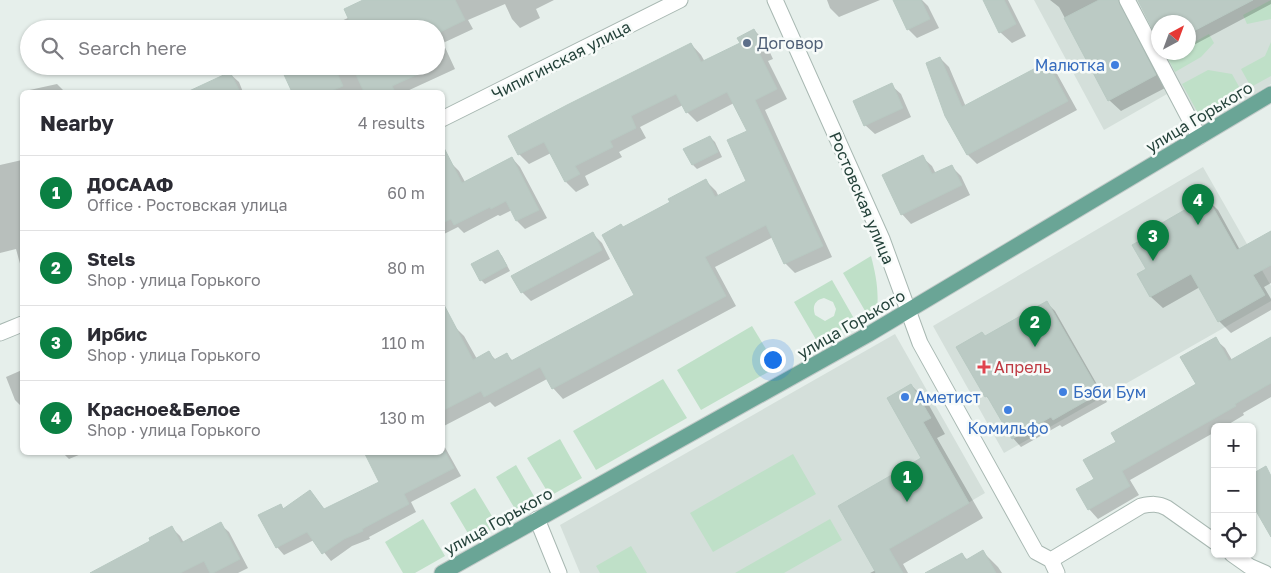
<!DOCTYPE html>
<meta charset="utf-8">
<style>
:root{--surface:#fff;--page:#f2f2f3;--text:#2b2b33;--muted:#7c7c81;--line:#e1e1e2;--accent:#0b8043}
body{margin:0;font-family:"Golos Text",sans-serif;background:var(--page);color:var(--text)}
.controls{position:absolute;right:15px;bottom:15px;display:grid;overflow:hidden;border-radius:8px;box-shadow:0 1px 4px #0004}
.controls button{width:45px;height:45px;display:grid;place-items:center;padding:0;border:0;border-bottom:1px solid var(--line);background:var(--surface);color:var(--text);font:25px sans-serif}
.compass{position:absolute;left:1151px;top:15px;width:45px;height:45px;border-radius:50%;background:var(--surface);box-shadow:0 1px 4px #0004;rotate:41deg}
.you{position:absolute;left:772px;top:359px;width:18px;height:18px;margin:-12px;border:4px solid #fff;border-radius:50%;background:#1a73e8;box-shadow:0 0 0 8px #1a73e833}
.badge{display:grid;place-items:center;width:32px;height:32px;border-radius:50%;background:var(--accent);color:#fff;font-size:16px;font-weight:700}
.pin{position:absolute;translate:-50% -41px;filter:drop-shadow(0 1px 2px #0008)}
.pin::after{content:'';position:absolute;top:26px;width:18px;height:15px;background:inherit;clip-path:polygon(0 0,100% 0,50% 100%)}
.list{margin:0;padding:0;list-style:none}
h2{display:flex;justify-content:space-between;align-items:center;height:65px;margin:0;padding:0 20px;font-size:21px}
h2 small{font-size:16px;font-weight:400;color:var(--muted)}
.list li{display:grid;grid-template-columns:32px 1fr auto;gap:15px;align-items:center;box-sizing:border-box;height:75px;padding:0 20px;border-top:1px solid var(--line)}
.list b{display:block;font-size:19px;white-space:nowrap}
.list p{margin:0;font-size:16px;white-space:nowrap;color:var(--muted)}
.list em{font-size:16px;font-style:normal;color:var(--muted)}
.icon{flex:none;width:28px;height:28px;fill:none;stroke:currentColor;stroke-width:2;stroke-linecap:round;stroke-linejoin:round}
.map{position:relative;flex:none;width:1271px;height:573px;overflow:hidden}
.search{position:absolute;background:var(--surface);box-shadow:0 1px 4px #0004;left:20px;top:20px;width:425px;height:55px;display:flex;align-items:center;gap:12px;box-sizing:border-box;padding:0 18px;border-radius:28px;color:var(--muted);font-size:19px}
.panel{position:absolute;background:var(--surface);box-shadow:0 1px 4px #0004;left:20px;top:90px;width:425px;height:365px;border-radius:8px}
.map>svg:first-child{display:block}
</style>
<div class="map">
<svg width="1271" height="573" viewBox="0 0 1271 573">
<rect width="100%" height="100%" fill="#e6efeb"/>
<path fill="#d4dfda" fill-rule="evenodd" d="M1034,0H1271V84L1189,133L1167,94L1104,130ZM1158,22H1188V52H1158Z
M1203,167L1271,286V301L1004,453L933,326Z
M895,334L985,493L889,549L893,573H580L560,525Z"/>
<path fill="#bfe0c8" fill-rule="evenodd" d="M1271,0V19L1247,24L1243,15Z
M1209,34L1214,43L1201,57L1175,72L1167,57L1174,53L1188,52L1189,45Z
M1271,42V76L1251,87L1241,69L1265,56Z
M1208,70L1232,74L1242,92L1199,115L1182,84Z
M871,256C876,275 879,291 877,310L868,316L843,273Z
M832,280L856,322L818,343L794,302ZM824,298L833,302L836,309L834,316L825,321L815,315C812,306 815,300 824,298Z
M752,326L777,367L701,410L677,370Z
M663,379L687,418L596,470L573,431Z
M560,439L582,478L550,496L527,458Z
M793,454L816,494L713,552L690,513Z
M516,465L538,503L518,514L496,477Z
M475,488L498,526L472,540L450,503Z
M423,519L445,556L415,573H403L385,542Z
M830,519L842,540L784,573H735Z
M631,546L647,573H600L596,566Z"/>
<path fill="#0003" d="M364,0H554L536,9L540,18L520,28L512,19L505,4L468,20L473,29L443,43L455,69L405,92H293L281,66H436V29H324L350,17Z
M827,0H880L839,17L830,8Z
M912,0H922L928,6L939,28L917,38L908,29Z
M984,0H1008L1026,36L1012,43L1000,32Z
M1050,0H1120L1167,87L1121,111L1109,100L1059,7Z
M1139,0H1271V4L1188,48V22H1158V37Z
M754,30L764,40L773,59L768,61L787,99L765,110L832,257L795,273L785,263L773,237L715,267L736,306L563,399L553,388L547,379L495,407L490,402L442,427V384L454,326L464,336L477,359L489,353L496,360L507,355L513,361L636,295L623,228L671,202L706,181L716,191L719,197L747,182L749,132L734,103L697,122L687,112L683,105L640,127L646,138L619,152L622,157L585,176L589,185L576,192L566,182L551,153L529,164L519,154L691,44L701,55L705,62L741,43Z
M1169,52H1180L1173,56Z
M940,58L949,67L966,107L1047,63L1056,72L1077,110L977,164L968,155Z
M230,74L239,82L243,92H194L193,91Z
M57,84L65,92H25V91Z
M891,85L901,94L911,117L875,134L865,125Z
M710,137L715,142L722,157L697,169L693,165Z
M922,157L932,166L936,174L951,166L961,176L970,195L911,224L902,214Z
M512,158L520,167L547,218L525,229L517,221L512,210L500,216L498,215L464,233L458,227L442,235V167L451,163L459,171L465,182Z
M22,160V271L16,249L0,253V165Z
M1207,199L1218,210L1240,250L1271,232V283L1264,287L1271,299V310L1231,333L1219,321L1200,287L1163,308L1151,297L1138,275L1147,270L1166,227Z
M593,234L602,243L610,259L531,301L522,292Z
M497,251L502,256L510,271L485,284L481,280Z
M1047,303L1055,311L1107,402L1062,427L1060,425L1021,447L1013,438L993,403L986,396Z
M1271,338V397L1243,413L1244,415L1224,427H1215V432L1130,480L1139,495L1098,519L1089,509L1096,479L1118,442L1197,385L1215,339L1225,348L1232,360Z
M22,370V407L15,400L6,377Z
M911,385L926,400L945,434L937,438L983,518L903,564L908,573H870L876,570L923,459Z
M442,442L461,476L411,502L416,512L369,537L370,539L352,546L331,561L314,540L284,555L277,547L280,505L284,509L310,492L325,510L442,452Z
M62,452H86L69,459Z
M220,524L229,532L248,568L238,573H93L152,542L172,528L180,536L184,543Z
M983,552L998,567L1002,573H928L961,554L968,560Z"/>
<path fill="#bbcac4" stroke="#b8c9c2" d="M363,0H455L465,20L436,34V29H353L344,9Z
M893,0H921L930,19L907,30Z
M983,0H1004L1016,24L999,33Z
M1099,0H1118L1156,75L1108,101L1064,18Z
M1138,0H1253L1188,34V22H1158V40Z
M754,29L764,48L758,51L777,89L755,100L823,246L784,264L766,225L705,257L726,296L552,389L540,367L484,397L481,391L442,411V301L473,360L489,351L494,360L507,353L511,361L634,295L602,235L621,224L623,227L670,202L668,199L706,179L715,197L746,181L727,140L747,131L727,92L686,113L676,94L631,116L636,128L610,141L613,147L575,166L580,174L565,182L544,142L518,155L508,136L567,105L691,43L701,62L740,43L737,38Z
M940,57L962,107L1047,62L1068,101L967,155L945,116L926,63Z
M280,66H334L343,86L329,92H292Z
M352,66H436L392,86L395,92H364Z
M230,72L240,92H187Z
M892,83L903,108L864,126L853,101Z
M710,136L718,152L692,165L683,149Z
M442,144L462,183L512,157L539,210L516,221L506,201L491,209L490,207L454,225L451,219L442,223Z
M923,155L932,174L952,165L962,185L901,215L882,175Z
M1207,197L1237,250L1271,231V265L1253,275L1265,295L1218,322L1191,274L1150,297L1137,274L1146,269L1132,245L1164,227L1162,223Z
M593,232L602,250L521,293L511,276Z
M498,250L507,266L480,281L471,264Z
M1047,301L1100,393L1053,420L1051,417L1012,439L987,396L985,397L956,347L982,332L985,336Z
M1216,337L1229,361L1271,337V383L1235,404L1236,406L1122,471L1130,486L1088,510L1076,489L1094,479L1083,460L1116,442L1111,433L1196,384L1180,357Z
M911,384L931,418L923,422L969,503L889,549L903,573H876L838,506L921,458L887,398Z
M364,452H445L454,468L404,494L409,504L362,529L363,531L344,539L322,554L307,532L276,548L258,515L281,504L283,509L310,490L324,509L379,482Z
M1266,466L1271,476V537L1252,504V474Z
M221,522L240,559L213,573H210L204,561L180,573H90L150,541L149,538L172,526L181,543Z
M983,550L996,573H925L962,553L966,560Z"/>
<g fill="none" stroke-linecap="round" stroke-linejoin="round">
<defs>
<path id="minor" d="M775,0L882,239L920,343L1036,552L1051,560L1057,573
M1127,0L1199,137
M442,119L680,0
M0,333L22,324
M537,519L559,573
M1232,554L1249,566L1265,573
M1051,560L1141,506C1151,504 1158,503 1167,508L1215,542"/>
<path id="major" d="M442,573L869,334L1271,94"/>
</defs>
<use href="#minor" stroke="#a8b8b2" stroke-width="17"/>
<use href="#major" stroke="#c2cac8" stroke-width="17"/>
<use href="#minor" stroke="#fff" stroke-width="15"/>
<use href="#major" stroke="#6aa596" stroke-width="15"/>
</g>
<circle fill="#5c6f8a" stroke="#f7fbf9" stroke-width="2" cx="747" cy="43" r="5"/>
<g fill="#3f7fe0" stroke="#f7fbf9" stroke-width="2">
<circle cx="1115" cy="65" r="5"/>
<circle cx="1063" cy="392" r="5"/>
<circle cx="905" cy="397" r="5"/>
<circle cx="1008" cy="410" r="5"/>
</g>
<path fill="#e0444e" stroke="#f7fbf9" stroke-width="2" d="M981.5 359.5h5v5h5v5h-5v5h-5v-5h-5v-5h5z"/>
<g text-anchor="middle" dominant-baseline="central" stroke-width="5" stroke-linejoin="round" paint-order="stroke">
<g font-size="16" fill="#4e5e75" stroke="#f7fbf9" text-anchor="start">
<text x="757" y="43">Договор</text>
</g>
<g font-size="16" fill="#24423a" stroke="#f7fbf9">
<text transform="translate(561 60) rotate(-27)">Чипигинская улица</text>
<text transform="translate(1199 117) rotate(-31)">улица Горького</text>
<text transform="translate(862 198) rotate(67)">Ростовская улица</text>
<text transform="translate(851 324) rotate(-30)">улица Горького</text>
<text transform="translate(498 521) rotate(-29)">улица Горького</text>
</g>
<g font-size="16" fill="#366cbe" stroke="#f7fbf9" text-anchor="start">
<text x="1105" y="65" text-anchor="end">Малютка</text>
<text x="1073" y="392">Бэби Бум</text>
<text x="915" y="397">Аметист</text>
<text x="1008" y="428" text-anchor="middle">Комильфо</text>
</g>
<g font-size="16" fill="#be3a42" stroke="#f7fbf9" text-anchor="start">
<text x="994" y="367">Апрель</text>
</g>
</g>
</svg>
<div class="controls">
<button>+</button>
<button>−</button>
<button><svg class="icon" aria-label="locate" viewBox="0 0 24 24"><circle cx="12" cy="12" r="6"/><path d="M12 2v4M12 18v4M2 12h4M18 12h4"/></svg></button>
</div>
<svg class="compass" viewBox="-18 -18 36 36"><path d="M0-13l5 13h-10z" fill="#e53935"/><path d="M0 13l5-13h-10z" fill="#7c7c81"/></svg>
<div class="you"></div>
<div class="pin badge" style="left:907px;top:502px">1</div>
<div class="pin badge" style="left:1035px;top:347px">2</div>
<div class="pin badge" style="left:1153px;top:261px">3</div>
<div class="pin badge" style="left:1198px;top:225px">4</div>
<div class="search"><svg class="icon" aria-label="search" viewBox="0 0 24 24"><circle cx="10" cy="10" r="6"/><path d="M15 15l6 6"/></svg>Search here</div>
<section class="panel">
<h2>Nearby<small>4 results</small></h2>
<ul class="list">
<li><span class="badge">1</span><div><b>ДОСААФ</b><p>Office · Ростовская улица</p></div><em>60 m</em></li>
<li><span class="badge">2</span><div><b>Stels</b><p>Shop · улица Горького</p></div><em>80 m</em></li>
<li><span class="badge">3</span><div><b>Ирбис</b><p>Shop · улица Горького</p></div><em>110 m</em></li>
<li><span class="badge">4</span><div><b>Красное&amp;Белое</b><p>Shop · улица Горького</p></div><em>130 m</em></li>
</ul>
</section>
</div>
